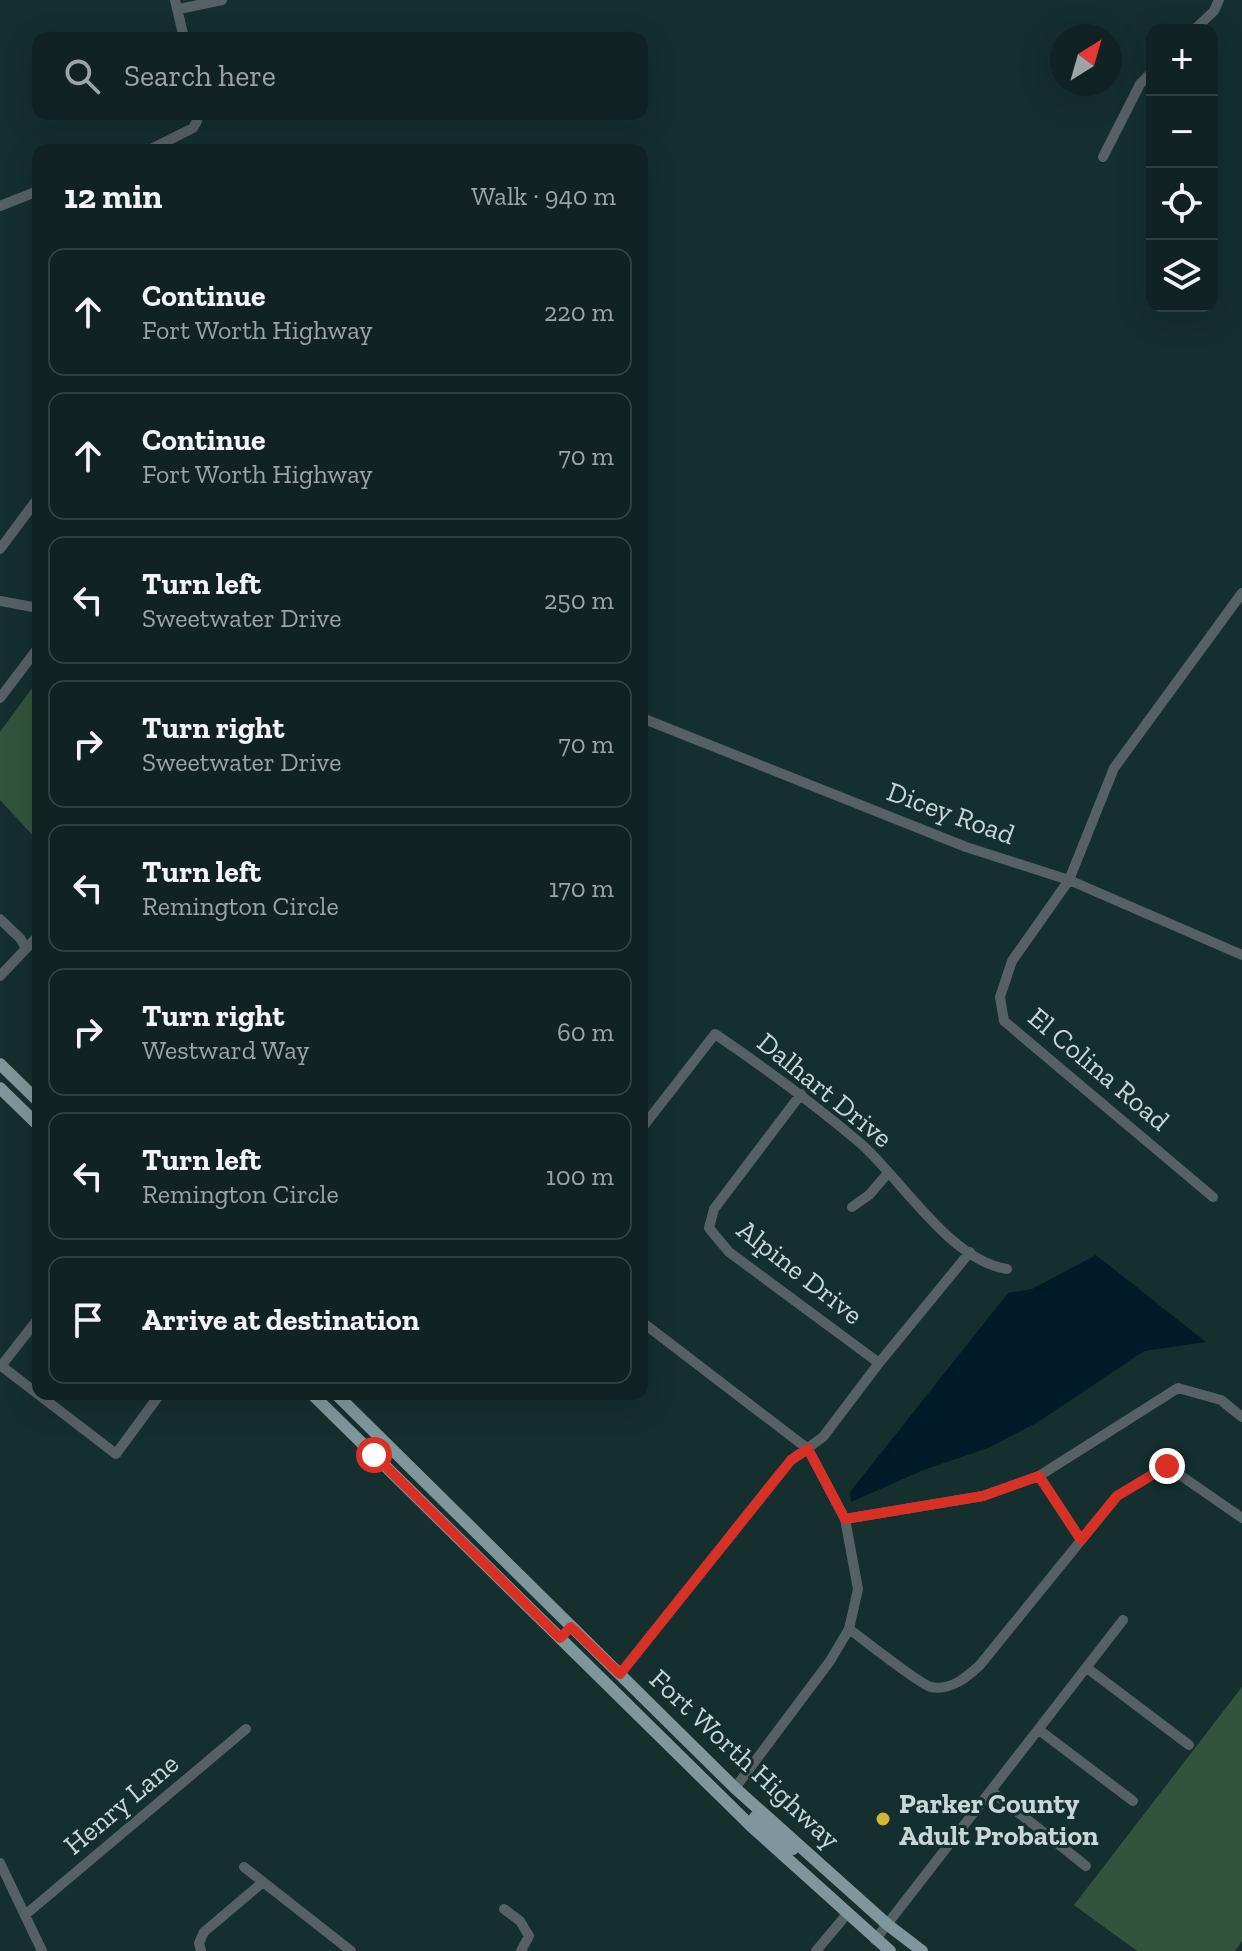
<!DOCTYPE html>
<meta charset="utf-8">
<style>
:root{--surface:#102322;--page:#192b2a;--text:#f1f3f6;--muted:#9ca4a5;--line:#304040}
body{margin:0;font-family:"Zilla Slab",serif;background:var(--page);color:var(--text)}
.controls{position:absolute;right:24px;top:24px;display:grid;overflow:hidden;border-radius:16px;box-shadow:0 8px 32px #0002}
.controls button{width:72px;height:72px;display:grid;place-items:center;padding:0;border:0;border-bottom:2px solid var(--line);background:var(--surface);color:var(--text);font:40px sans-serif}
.compass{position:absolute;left:1050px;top:24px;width:72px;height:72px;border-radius:50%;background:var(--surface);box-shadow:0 8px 32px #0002;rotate:37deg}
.stop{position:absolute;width:24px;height:24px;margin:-18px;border:6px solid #d93025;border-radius:50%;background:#fff}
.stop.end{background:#d93025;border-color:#fff;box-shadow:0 2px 8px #0008}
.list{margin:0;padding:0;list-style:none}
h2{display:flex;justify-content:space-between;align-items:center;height:104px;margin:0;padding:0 32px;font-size:34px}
h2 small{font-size:26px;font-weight:400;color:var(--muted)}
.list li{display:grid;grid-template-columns:52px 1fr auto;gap:24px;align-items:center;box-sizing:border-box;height:128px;margin:0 16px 16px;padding:0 16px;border:2px solid var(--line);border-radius:16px}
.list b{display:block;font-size:30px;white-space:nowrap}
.list p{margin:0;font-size:26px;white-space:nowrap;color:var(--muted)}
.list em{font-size:26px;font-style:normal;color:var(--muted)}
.icon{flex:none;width:44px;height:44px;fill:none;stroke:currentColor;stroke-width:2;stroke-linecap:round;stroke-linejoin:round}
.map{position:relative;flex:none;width:1242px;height:1951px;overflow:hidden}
.search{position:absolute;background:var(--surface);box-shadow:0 8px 32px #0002;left:32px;top:32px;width:616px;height:88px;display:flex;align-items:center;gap:20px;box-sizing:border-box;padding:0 28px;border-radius:16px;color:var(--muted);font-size:30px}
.panel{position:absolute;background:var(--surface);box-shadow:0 8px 32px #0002;left:32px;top:144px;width:616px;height:1256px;border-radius:16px}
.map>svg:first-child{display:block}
</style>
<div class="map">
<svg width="1242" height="1951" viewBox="0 0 1242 1951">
<rect width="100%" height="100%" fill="#152f2e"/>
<path fill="#32543c" d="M38,680V841L0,800V732Z
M1242,1687V1941L1235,1951H1137L1074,1905Z"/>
<path fill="#001b28" d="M1096,1255L1206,1342L1144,1351L1038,1422L988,1448L921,1471L851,1502L850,1492L1008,1293L1032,1289Z"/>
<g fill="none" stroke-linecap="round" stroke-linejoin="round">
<path stroke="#556163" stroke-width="10" d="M175,0L184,38
M179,9L222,0
M1194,30L1214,11L1219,0
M149,150L193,128L197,121L196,114
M1103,157L1140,84L1152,72
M0,206L38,191
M0,549L38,498
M0,601L38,608
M0,698L38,648
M642,718L966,847L1069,880L1242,955
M0,919L20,938L26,948
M0,976L38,936
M801,1094L714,1209L709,1228L729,1252L879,1363
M642,1128L715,1034C765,1068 813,1103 859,1142C900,1177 950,1261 1007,1269
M1213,1197L1004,1021L1000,997L1012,961L1069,880L1114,768L1242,593
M852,1207L869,1195L888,1173
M642,1322L808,1449L845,1519L858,1589L849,1629L830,1661L735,1788
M0,1365L116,1454L160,1394
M1,1366L38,1319
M1039,1476L1081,1540
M845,1519L983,1496L1039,1476L1178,1388L1221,1400L1242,1417
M849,1629C863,1639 919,1684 931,1687C951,1691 967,1677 980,1665L1117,1496L1167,1466L1242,1518
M1087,1668L1189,1745
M620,1674L791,1460L823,1437L879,1363L970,1252
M1039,1730L1133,1801
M991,1791L1086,1866
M0,1863L42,1951
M244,1867L351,1951
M504,1909L520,1921L529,1936L521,1951
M25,1915L246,1729
M875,1940L1123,1620
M201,1951L199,1943L204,1932L263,1882
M816,1951L847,1914"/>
<path stroke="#7f979c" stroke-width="12" d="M0,1064L38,1101
M0,1088L38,1125
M312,1394L751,1826L890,1951
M336,1394L735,1788L888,1925L922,1951
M755,1817L793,1849"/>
</g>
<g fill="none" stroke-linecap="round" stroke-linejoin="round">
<path stroke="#d93025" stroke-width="10" d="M374,1455L560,1638L571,1627L620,1674L791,1460L808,1449L845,1519L983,1496L1039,1476L1081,1540L1117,1496L1167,1466"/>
</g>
<circle fill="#d5b534" stroke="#152f2e" stroke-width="3" cx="883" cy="1819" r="8"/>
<g text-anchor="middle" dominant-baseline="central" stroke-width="6" stroke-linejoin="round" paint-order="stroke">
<g font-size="28" fill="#c8d7d6" stroke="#152f2e">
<text transform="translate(951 813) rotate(20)">Dicey Road</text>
<text transform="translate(1099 1069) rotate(40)">El Colina Road</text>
<text transform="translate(825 1090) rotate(39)">Dalhart Drive</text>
<text transform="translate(800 1272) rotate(38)">Alpine Drive</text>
<text transform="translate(745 1759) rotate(43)">Fort Worth Highway</text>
<text transform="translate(121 1804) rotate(-40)">Henry Lane</text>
</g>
<g font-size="28" font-weight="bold" fill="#c8d7d6" stroke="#152f2e" text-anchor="start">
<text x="899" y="1803">Parker County<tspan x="899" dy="32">Adult Probation</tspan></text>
</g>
</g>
</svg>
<div class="controls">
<button>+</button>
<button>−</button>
<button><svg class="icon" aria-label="locate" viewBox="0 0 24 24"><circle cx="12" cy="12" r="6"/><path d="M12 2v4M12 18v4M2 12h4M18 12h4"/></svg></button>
<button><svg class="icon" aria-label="layers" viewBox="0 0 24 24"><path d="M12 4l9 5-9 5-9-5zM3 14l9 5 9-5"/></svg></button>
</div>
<svg class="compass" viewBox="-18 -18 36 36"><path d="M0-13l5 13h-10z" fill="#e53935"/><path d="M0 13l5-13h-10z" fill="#9ca4a5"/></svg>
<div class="stop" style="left:374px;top:1455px"></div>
<div class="stop end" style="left:1167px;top:1466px"></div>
<div class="search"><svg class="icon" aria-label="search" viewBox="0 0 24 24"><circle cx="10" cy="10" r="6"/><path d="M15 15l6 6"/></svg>Search here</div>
<section class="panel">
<h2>12 min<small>Walk · 940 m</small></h2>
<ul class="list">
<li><svg class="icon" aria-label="ahead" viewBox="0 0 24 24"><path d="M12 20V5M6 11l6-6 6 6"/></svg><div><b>Continue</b><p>Fort Worth Highway</p></div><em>220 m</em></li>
<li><svg class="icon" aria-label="ahead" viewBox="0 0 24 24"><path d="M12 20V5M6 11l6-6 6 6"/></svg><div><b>Continue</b><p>Fort Worth Highway</p></div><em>70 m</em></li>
<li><svg class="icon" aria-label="left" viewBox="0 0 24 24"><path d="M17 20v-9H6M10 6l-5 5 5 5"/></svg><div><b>Turn left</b><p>Sweetwater Drive</p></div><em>250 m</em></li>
<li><svg class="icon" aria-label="right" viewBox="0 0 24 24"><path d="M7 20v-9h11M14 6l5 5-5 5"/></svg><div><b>Turn right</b><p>Sweetwater Drive</p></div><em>70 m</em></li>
<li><svg class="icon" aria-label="left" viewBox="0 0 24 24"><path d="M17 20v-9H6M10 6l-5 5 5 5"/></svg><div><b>Turn left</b><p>Remington Circle</p></div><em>170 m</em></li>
<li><svg class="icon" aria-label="right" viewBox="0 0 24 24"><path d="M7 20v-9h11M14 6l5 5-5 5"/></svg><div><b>Turn right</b><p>Westward Way</p></div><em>60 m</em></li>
<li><svg class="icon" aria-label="left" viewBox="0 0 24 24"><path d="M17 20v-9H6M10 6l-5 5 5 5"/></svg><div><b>Turn left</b><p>Remington Circle</p></div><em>100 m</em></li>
<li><svg class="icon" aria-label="arrive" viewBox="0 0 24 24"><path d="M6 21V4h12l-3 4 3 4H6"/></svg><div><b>Arrive at destination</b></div></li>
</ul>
</section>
</div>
